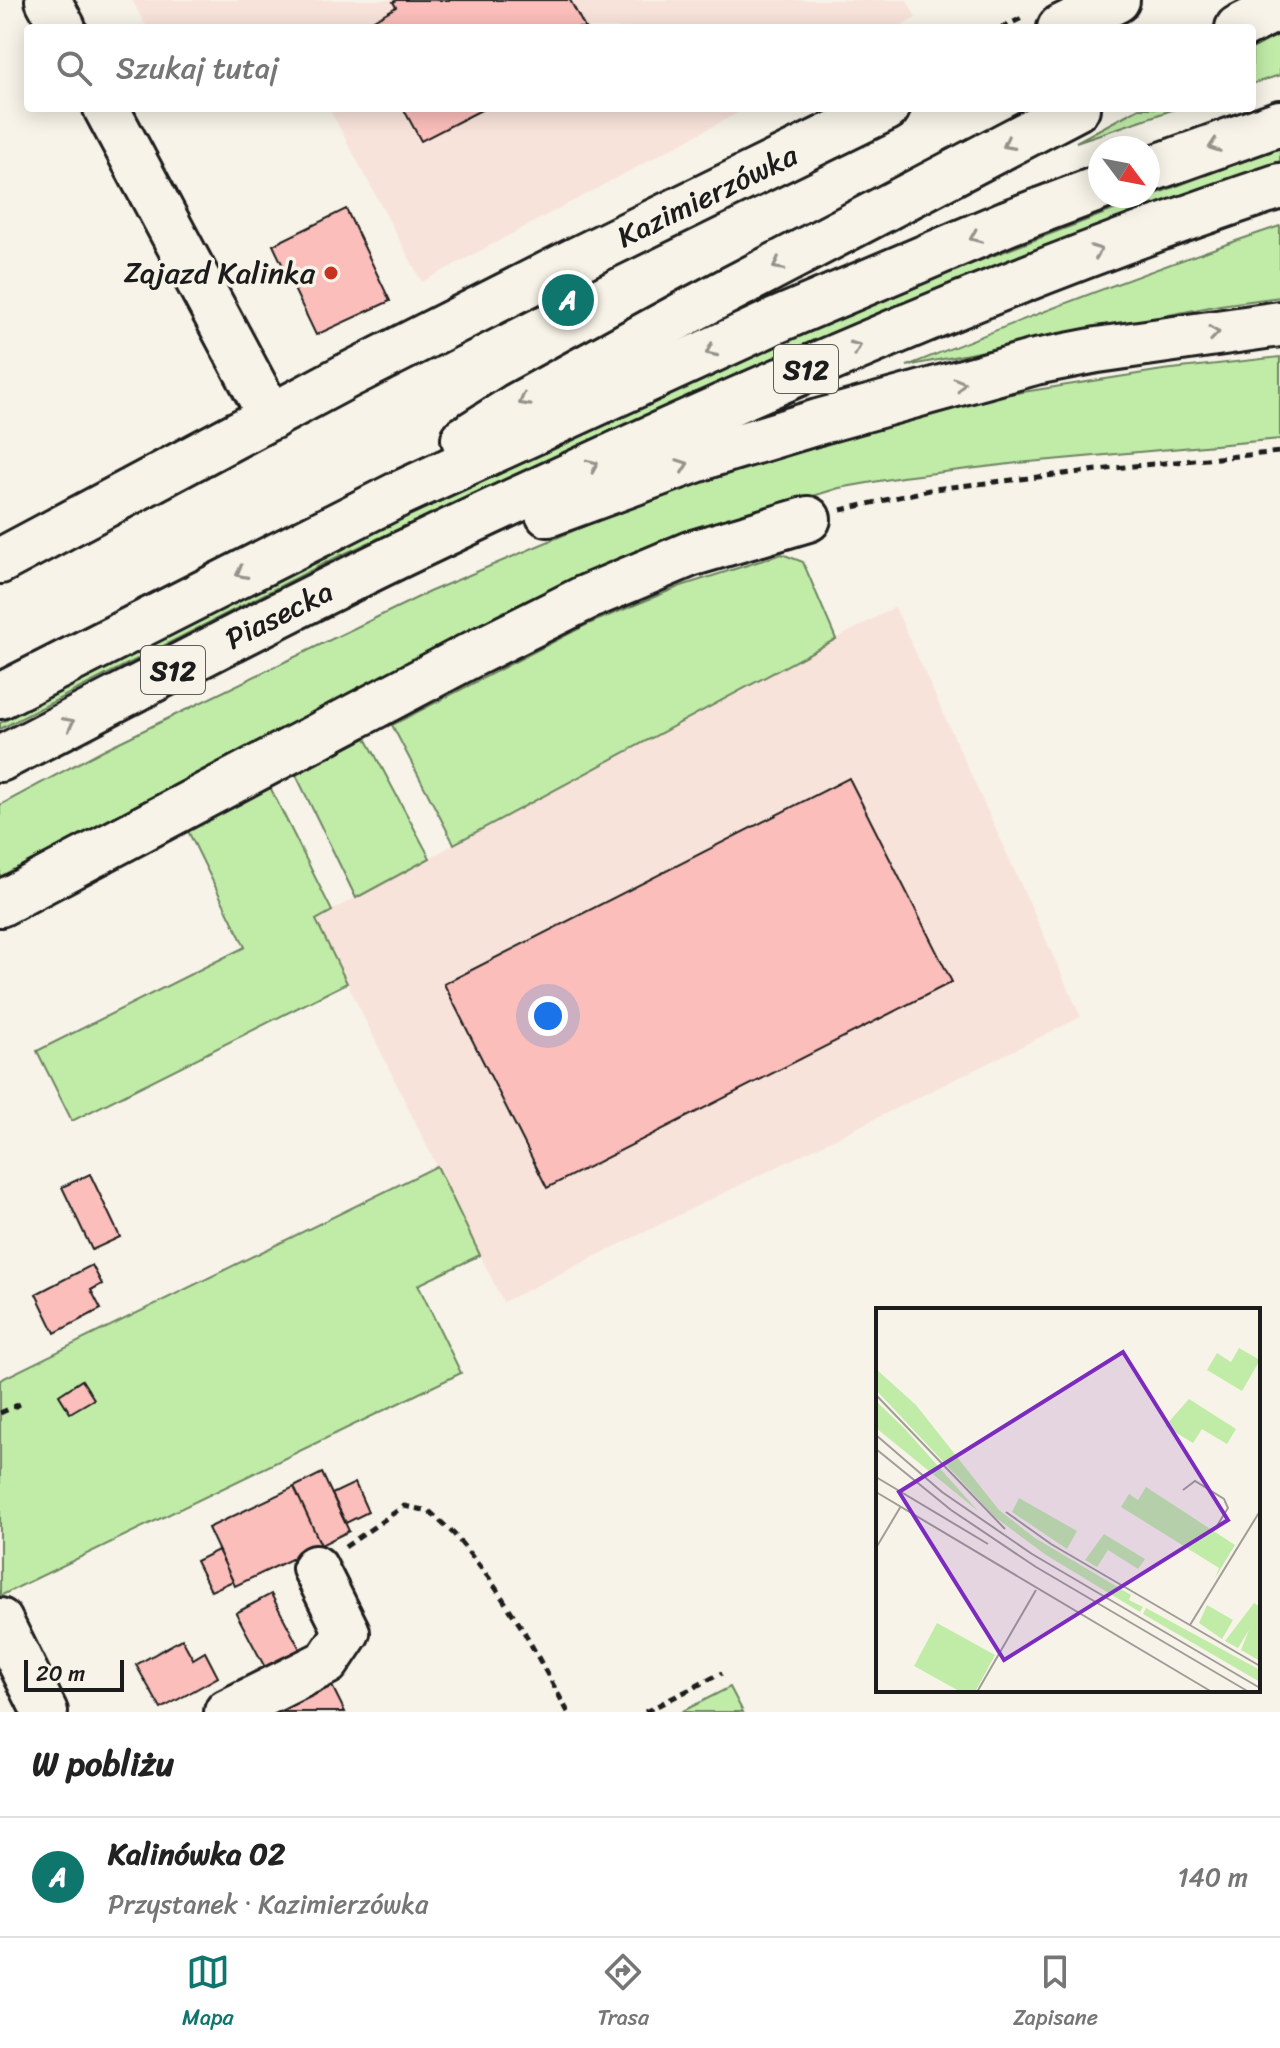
<!DOCTYPE html>
<html lang="pl">
<meta charset="utf-8">
<style>
:root{--surface:#fff;--page:#f6f6f6;--text:#222;--muted:#767676;--line:#e0e0e0;--accent:#0f766e}
body{margin:0;font-family:Sriracha,sans-serif;background:var(--page);color:var(--text)}
.compass{position:absolute;left:1088px;top:136px;width:72px;height:72px;border-radius:50%;background:var(--surface);box-shadow:0 4px 20px #0003;rotate:122deg}
.scale{position:absolute;left:24px;bottom:20px;width:100px;box-sizing:border-box;padding-left:8px;border:4px solid #1c1c1c;border-top:0;font-size:22px;line-height:28px;white-space:nowrap;color:#1c1c1c;-webkit-text-stroke:6px #f7f3e8;paint-order:stroke}
.you{position:absolute;left:548px;top:1016px;width:28px;height:28px;margin:-20px;border:6px solid #fff;border-radius:50%;background:#1a73e8;box-shadow:0 0 0 12px #1a73e833}
.badge{display:grid;place-items:center;width:52px;height:52px;border-radius:50%;background:var(--accent);color:#fff;font-size:26px;font-weight:700}
.pin{position:absolute;translate:-50% -50%;border:4px solid #fff;box-shadow:0 2px 8px #0006}
.list{margin:0;padding:0;list-style:none}
h2{display:flex;justify-content:space-between;align-items:center;height:104px;margin:0;padding:0 32px;font-size:34px}
h2 small{font-size:26px;font-weight:400;color:var(--muted)}
.list li{display:grid;grid-template-columns:52px 1fr auto;gap:24px;align-items:center;box-sizing:border-box;height:120px;padding:0 32px;border-top:2px solid var(--line)}
.list b{display:block;font-size:30px;white-space:nowrap}
.list p{margin:0;font-size:26px;white-space:nowrap;color:var(--muted)}
.list em{font-size:26px;font-style:normal;color:var(--muted)}
.icon{flex:none;width:44px;height:44px;fill:none;stroke:currentColor;stroke-width:2;stroke-linecap:round;stroke-linejoin:round}
.map{position:relative;flex:none;width:1280px;height:1712px;overflow:hidden}
.search{position:absolute;background:var(--surface);box-shadow:0 4px 20px #0003;left:24px;right:24px;top:24px;height:88px;display:flex;align-items:center;gap:20px;box-sizing:border-box;padding:0 28px;border-radius:8px;color:var(--muted);font-size:30px}
.sheet{height:224px;background:var(--surface)}
nav{display:flex;justify-content:space-around;align-items:center;box-sizing:border-box;height:112px;border-top:2px solid var(--line);background:var(--surface);font-size:22px;color:var(--muted)}
nav a{display:grid;justify-items:center;gap:4px}
nav .on{color:var(--accent)}
.map>svg:first-child{display:block}
</style>
<div class="map">
<svg width="1280" height="1712" viewBox="0 0 1280 1712">
<rect width="100%" height="100%" fill="#f7f3e8"/>
<filter id="ink" filterUnits="userSpaceOnUse"><feTurbulence type="fractalNoise" baseFrequency=".0125" numOctaves="2"/><feDisplacementMap in="SourceGraphic" scale="16" xChannelSelector="R" yChannelSelector="G"/><feConvolveMatrix kernelMatrix="1 2 1 2 8 2 1 2 1" color-interpolation-filters="sRGB"/></filter>
<g filter="url(#ink)">
<path fill="#f8e3da" d="M132,0H907L916,18L897,28H147Z
M329,108H747L422,282Z
M895,607L1081,1017L503,1302L316,919Z"/>
<path fill="#c1eca8" stroke="#6e8462" stroke-width="2" d="M1280,34V75L1252,84V49Z
M1140,108H1178L1076,142L1139,108Z
M1280,147V161L962,278L701,392L337,557L0,729V723L336,549L699,379L958,269Z
M1280,226V297L1220,305L907,366C1030,316 1154,268 1280,226Z
M1280,357V439L1018,463L902,477L839,488L771,509L0,882V805L103,750L429,592L672,489L813,444L1004,395L1163,370Z
M782,554L803,562L836,639L454,844L392,725L586,625L681,586Z
M366,738L430,858L356,898L296,775Z
M270,787L332,911L316,920L347,983L72,1121L37,1051L245,947L188,831Z
M437,1166L480,1255L418,1285L461,1373L0,1596V1380Z
M730,1687L743,1712H681Z"/>
<path fill="#fbbeba" stroke="#1c1c1c" stroke-width="2" d="M397,0H570L585,28H360L396,7L393,2Z
M403,108H485L421,141Z
M346,209L390,301L316,335L273,245Z
M849,778L952,982L547,1188L444,984Z
M90,1174L120,1237L92,1250L62,1187Z
M92,1265L102,1284L91,1290L101,1309L55,1333L36,1294Z
M82,1380L94,1399L70,1413L59,1395Z
M322,1473L349,1531L321,1545L294,1487Z
M355,1483L368,1512L346,1523L332,1494Z
M294,1487L321,1545L235,1586L208,1528Z
M218,1550L233,1581L211,1591L196,1561Z
M271,1594L304,1657L269,1675L236,1613Z
M182,1639L193,1659L205,1652L218,1677L161,1709L136,1665Z
M331,1684L345,1712H276Z"/>
<g fill="none" stroke-linecap="round" stroke-linejoin="round">
<defs>
<g id="minor">
<path d="M48,0L63,28"/>
<path d="M1060,28L1117,0"/>
<path d="M106,108L271,417"/>
<path id="s1" d="M0,561L345,377L572,262L887,108"/>
<path d="M0,904L471,655L585,598L690,554L808,519"/>
<path d="M0,1621L45,1712"/>
<path d="M227,1712L327,1662L347,1632L315,1568"/>
</g>
<g id="highway">
<path d="M1238,28L1280,7"/>
<path d="M1148,170L1280,123"/>
<path d="M464,439L516,406L693,309L1077,108"/>
<path d="M548,514L709,455L818,422L1035,362L1097,350L1280,324"/>
<path d="M0,696L399,494L773,322L1007,223L1100,188"/>
<path id="s2" d="M0,759C115,700 229,639 345,582C444,532 545,487 645,441C853,347 1063,258 1280,186"/>
</g>
</defs>
<use href="#minor" stroke="#1c1c1c" stroke-width="50"/>
<use href="#highway" stroke="#1c1c1c" stroke-width="50"/>
<path stroke="#1c1c1c" stroke-width="5" stroke-dasharray="8 6" stroke-linecap="butt" d="M1001,28L1022,18
M841,510L934,489L1133,466L1280,452
M0,1413L20,1404
M345,1547L404,1506L429,1511L454,1534L489,1578L522,1628L568,1712
M645,1712L722,1673"/>
<use href="#minor" stroke="#f7f3e8" stroke-width="44"/>
<use href="#highway" stroke="#f7f3e8" stroke-width="44"/>
</g>
<defs><path id="oneway-chevron" d="M-2-3.5L2.5 0L-2 3.5" fill="none" stroke-width="1.6" stroke-linecap="round" stroke-linejoin="round" transform="scale(2)"/></defs>
<g stroke="#94928c">
<use href="#oneway-chevron" transform="translate(1008 144) rotate(152)"/>
<use href="#oneway-chevron" transform="translate(1214 146) rotate(161)"/>
<use href="#oneway-chevron" transform="translate(975 237) rotate(157)"/>
<use href="#oneway-chevron" transform="translate(1097 251) rotate(-21)"/>
<use href="#oneway-chevron" transform="translate(778 265) rotate(152)"/>
<use href="#oneway-chevron" transform="translate(1214 333) rotate(-8)"/>
<use href="#oneway-chevron" transform="translate(856 347) rotate(-23)"/>
<use href="#oneway-chevron" transform="translate(711 351) rotate(155)"/>
<use href="#oneway-chevron" transform="translate(960 384) rotate(-16)"/>
<use href="#oneway-chevron" transform="translate(524 401) rotate(151)"/>
<use href="#oneway-chevron" transform="translate(593 465) rotate(-24)"/>
<use href="#oneway-chevron" transform="translate(683 465) rotate(-20)"/>
<use href="#oneway-chevron" transform="translate(241 573) rotate(153)"/>
<use href="#oneway-chevron" transform="translate(69 723) rotate(-27)"/>
</g>
</g>
<circle fill="#c8321e" stroke="#f7f3e8" stroke-width="3" cx="331" cy="273" r="8"/>
<g text-anchor="middle" dominant-baseline="central" stroke-width="7" stroke-linejoin="round" paint-order="stroke">
<g fill="#f7f3e8" stroke="#5e5c59" stroke-width="2">
<rect x="774" y="345" width="64" height="48" rx="6"/>
<rect x="141" y="646" width="64" height="48" rx="6"/>
</g>
<g font-size="28" font-weight="bold" fill="#1c1c1c">
<text x="806" y="369">S12</text>
<text x="173" y="670">S12</text>
</g>
<g font-size="30" fill="#1c1c1c" stroke="#f7f3e8">
<text stroke="none"><textPath href="#s1" startOffset="796">Kazimierzówka</textPath></text>
<text stroke="none"><textPath href="#s2" startOffset="314">Piasecka</textPath></text>
</g>
<g font-size="30" fill="#1c1c1c" stroke="#f7f3e8" text-anchor="end">
<text x="315" y="273">Zajazd Kalinka</text>
</g>
</g>
<g transform="translate(876 1308)">
<rect width="384" height="384" fill="#f7f3e8"/>
<path d="M363,40L384,52L366,83L331,62L341,45L355,54ZM0,61L40,97L123,202L159,230L255,287L253,292L267,299L264,304L170,247L119,209L0,82ZM313,91L360,121L351,136L326,121L317,135L289,118ZM0,93L29,121L102,203L0,120ZM270,179L359,237L339,270L343,260L245,199L253,186L262,192ZM143,190L201,223L191,241L136,204ZM228,226L269,251L262,261L232,242L221,259L209,252ZM378,295L384,299V353L365,342L373,322L362,340L349,333ZM331,297L357,312L346,331L323,315ZM270,300L384,362V374L267,306ZM61,315L119,347L99,384H85L38,358Z" fill="#c1eca8"/>
<path fill="none" stroke="#9f9d96" stroke-width="2" d="M0,87L129,221M0,127L66,184L156,246L384,380M0,141L75,202L160,259L373,384M0,169L112,236M307,182L319,173L348,191L352,200L339,221M0,184L336,384M130,204L175,236L384,358M0,240L25,198M314,317L384,203M101,384L160,282"/>
<path fill="#7b2cbf" fill-opacity="0.15" stroke="#7b2cbf" stroke-width="4" d="M247,44L352,212L128,352L23,184Z"/>
<rect width="384" height="384" fill="none" stroke="#1c1c1c" stroke-width="4"/>
</g>
</svg>
<svg class="compass" viewBox="-18 -18 36 36"><path d="M0-13l5 13h-10z" fill="#e53935"/><path d="M0 13l5-13h-10z" fill="#767676"/></svg>
<div class="scale">20 m</div>
<div class="you"></div>
<div class="pin badge" style="left:568px;top:300px">A</div>
<div class="search"><svg class="icon" aria-label="search" viewBox="0 0 24 24"><circle cx="10" cy="10" r="6"/><path d="M15 15l6 6"/></svg>Szukaj tutaj</div>
</div>
<section class="sheet">
<h2>W pobliżu<small></small></h2>
<ul class="list">
<li><span class="badge">A</span><div><b>Kalinówka 02</b><p>Przystanek · Kazimierzówka</p></div><em>140 m</em></li>
</ul>
</section>
<nav>
<a class="on"><svg class="icon" aria-label="map" viewBox="0 0 24 24"><path d="M3 6l6-2 6 2 6-2v14l-6 2-6-2-6 2zM9 4v14M15 6v14"/></svg>Mapa</a>
<a><svg class="icon" aria-label="directions" viewBox="0 0 24 24"><path d="M12 3l9 9-9 9-9-9zM9 14v-3h6M13 9l2 2-2 2"/></svg>Trasa</a>
<a><svg class="icon" aria-label="saved" viewBox="0 0 24 24"><path d="M7 4h10v16l-5-4-5 4z"/></svg>Zapisane</a>
</nav>
